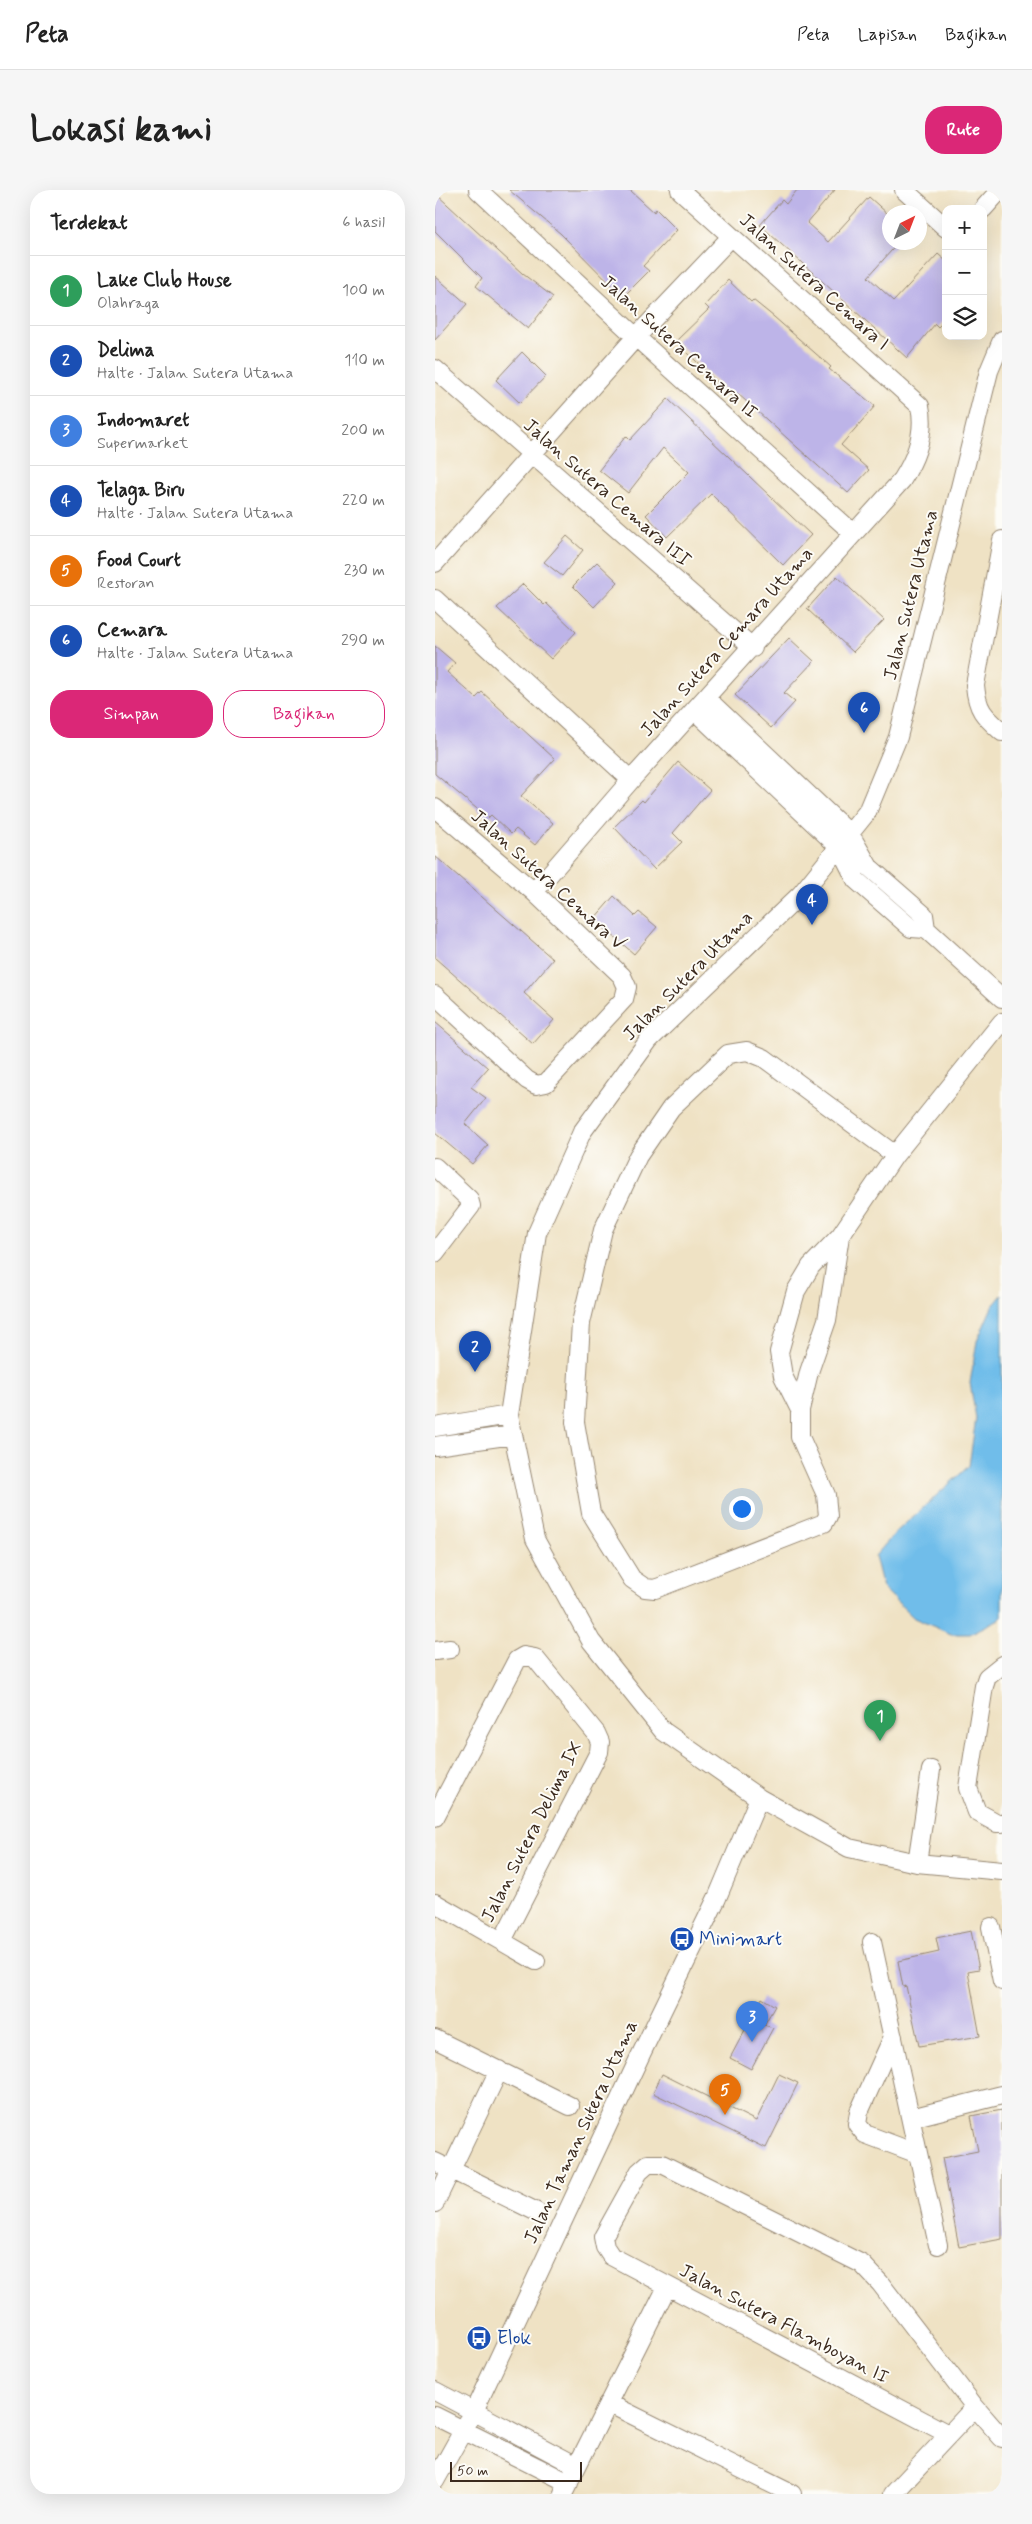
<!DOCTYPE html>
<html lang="id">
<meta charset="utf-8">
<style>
:root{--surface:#fff;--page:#f6f6f6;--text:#222;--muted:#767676;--line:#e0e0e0;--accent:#db2777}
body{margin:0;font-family:Mynerve,sans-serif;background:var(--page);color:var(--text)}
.controls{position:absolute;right:15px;top:15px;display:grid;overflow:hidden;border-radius:10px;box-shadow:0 5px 20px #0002}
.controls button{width:45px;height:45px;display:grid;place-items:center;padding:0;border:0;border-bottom:1px solid var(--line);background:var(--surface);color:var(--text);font:25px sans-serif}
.compass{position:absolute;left:447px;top:15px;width:45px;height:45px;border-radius:50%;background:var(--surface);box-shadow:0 5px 20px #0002;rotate:42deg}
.scale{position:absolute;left:15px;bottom:12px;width:132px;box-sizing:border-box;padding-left:5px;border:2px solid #3b2a1e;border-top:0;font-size:14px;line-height:18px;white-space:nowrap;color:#3b2a1e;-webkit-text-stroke:4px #fdfcf7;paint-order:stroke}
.you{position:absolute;left:306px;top:1318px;width:18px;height:18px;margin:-12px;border:4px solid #fff;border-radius:50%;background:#1a73e8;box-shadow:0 0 0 8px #1a73e833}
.badge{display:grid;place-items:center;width:32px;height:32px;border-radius:50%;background:var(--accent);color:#fff;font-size:16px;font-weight:700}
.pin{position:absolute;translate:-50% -41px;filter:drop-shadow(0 1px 2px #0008)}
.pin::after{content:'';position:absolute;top:26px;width:18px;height:15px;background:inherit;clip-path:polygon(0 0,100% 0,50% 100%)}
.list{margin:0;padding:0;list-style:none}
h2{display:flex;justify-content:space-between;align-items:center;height:65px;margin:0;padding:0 20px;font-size:21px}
h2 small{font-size:16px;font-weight:400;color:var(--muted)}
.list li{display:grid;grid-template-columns:32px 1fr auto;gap:15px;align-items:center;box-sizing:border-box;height:70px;padding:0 20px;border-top:1px solid var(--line)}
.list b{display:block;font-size:19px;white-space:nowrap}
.list p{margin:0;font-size:16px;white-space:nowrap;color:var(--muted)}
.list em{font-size:16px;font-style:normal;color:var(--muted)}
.actions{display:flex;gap:10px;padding:15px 20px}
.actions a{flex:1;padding:11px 0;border:1px solid var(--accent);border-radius:20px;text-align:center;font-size:18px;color:var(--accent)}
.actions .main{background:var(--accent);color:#fff}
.icon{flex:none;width:28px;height:28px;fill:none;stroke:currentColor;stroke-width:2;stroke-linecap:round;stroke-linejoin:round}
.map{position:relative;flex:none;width:567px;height:2304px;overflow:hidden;border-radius:20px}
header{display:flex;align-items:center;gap:30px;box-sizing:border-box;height:70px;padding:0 25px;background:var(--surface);border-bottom:1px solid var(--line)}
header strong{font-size:24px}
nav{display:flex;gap:28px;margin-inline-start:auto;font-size:18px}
.intro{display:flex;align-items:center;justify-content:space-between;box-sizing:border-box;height:120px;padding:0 30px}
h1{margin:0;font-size:35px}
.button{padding:12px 22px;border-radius:20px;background:var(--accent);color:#fff;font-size:18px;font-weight:700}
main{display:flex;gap:30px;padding:0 30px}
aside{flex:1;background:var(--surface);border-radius:20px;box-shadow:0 5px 20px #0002}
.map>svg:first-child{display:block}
</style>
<header>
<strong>Peta</strong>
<nav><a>Peta</a><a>Lapisan</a><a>Bagikan</a></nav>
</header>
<div class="intro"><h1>Lokasi kami</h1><a class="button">Rute</a></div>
<main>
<aside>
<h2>Terdekat<small>6 hasil</small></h2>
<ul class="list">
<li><span class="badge" style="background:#2e9e5b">1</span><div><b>Lake Club House</b><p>Olahraga</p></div><em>100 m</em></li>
<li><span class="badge" style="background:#1a4fb4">2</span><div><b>Delima</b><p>Halte · Jalan Sutera Utama</p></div><em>110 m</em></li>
<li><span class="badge" style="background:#3f7fe0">3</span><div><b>Indomaret</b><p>Supermarket</p></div><em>200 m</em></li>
<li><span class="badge" style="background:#1a4fb4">4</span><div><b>Telaga Biru</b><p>Halte · Jalan Sutera Utama</p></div><em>220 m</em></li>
<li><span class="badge" style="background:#e8710a">5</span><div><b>Food Court</b><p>Restoran</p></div><em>230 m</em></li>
<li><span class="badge" style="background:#1a4fb4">6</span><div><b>Cemara</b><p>Halte · Jalan Sutera Utama</p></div><em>290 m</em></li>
</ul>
<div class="actions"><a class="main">Simpan</a><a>Bagikan</a></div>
</aside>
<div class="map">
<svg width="567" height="2304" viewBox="0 0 567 2304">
<rect width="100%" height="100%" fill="#fdfcf7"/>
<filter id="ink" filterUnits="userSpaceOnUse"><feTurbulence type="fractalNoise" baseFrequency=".02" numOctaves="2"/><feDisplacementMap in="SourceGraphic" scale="10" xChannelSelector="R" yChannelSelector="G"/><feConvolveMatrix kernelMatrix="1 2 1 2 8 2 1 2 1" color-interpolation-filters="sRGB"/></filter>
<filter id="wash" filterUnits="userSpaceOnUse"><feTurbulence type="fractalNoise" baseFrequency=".0096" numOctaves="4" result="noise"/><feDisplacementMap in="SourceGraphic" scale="20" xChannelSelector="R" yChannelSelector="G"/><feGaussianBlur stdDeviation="1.12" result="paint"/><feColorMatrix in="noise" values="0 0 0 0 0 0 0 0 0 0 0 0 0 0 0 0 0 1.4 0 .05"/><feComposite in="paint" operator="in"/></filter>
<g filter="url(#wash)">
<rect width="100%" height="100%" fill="#efe2c4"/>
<path fill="#70bdea" stroke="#567484" d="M567,1105V1426L564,1429L535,1444H516L479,1428L448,1398L440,1366L461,1342L534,1276L541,1228L535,1193L542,1151L557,1117Z"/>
<g id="blocks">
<path fill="#bdb4e8" d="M74,0H195L219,22L221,19L242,40L208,76L214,81L188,107L126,44Z
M362,0H400L372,33L393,52L434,7L454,25V52H464L433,87L459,111L503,64L511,71V129L503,137L500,134L472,168L325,35L347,10L351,14Z
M0,3L88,84L118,107L93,139L41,96L47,88L0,41Z
M0,86L32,114L0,150Z
M293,90L316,112L318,110L339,127L396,177L394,179L440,216L406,255L434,280L413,303L302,203L297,207L241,151L274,119L270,115Z
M87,162L111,186L85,213L61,190Z
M233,209L376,345L348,375L276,304L232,347L211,325L254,282L228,258L193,303L164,280L191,246L195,250Z
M132,346L148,360L127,386L109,372Z
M162,372L183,392L159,417L138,396Z
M402,386L449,430L418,462L372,419Z
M88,394L109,415L111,413L141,442L116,469L62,418Z
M354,448L379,471L349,503L360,512L336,538L300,505Z
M0,456L20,473L12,482L41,508L47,502L120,569L86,606L118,633L100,655L81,639L76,644L56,625L53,628L0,584Z
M243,572L275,600L238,643L247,652L219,679L179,637L207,610L209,612Z
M0,666L118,769L89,803L119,830L98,854L0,768Z
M179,706L200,726L204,722L222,737L199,764L159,729Z
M0,832L53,878L36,897L51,908L30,934L53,955L37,974L0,943Z
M536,1741L544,1779L533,1781L545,1846L484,1856L471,1796L468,1797L463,1771L504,1762L501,1748Z
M327,1808L340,1816L329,1835L338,1838L316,1879L295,1868Z
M227,1884L321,1931L344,1884L363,1893L331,1958L218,1903Z
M567,1920V2049L524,2057L507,1968L543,1961L536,1926Z"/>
</g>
</g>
<g filter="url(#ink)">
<use href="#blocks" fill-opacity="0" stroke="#958671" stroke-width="1"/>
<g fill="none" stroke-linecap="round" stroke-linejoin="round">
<defs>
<path id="minor" d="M43,0L201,147L418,343
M469,0L511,38
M548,19L565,0
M567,150L554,181L463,547L432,622L366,704L214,850L147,942L102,1043L74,1225L100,1349L156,1451L228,1541L324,1608L414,1658L482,1673L567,1681
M0,179L318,458
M567,350L540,495C542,520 549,526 567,542
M0,373L201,147L296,47
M0,409L196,590
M271,508L415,644L434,677L489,725L491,739
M259,520L405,658L421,690L476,738L491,739L567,808
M0,618L99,702L187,786L192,797L189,809L111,893L101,895L92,890L0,805
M99,702L196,590L467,290C481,268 491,243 485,216L245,0
M460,965L329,868L312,861L293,864L236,918L203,966L168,1040L146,1133L140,1232L156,1323L197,1389L210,1398L220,1399L389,1333L393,1326L391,1305L365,1247V1220L348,1186L344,1162L361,1101L376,1076L405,1046L460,965L567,832
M0,977L34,1009L36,1016L0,1063
M365,1220L374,1182L392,1130L405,1046
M0,1237L74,1225
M0,1256L78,1245
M0,1461L15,1459
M567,1475L552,1487L549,1496L533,1598L542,1622L562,1633H567
M0,1627L82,1470L89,1466L100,1468L161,1543L165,1552L164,1562L67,1751
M482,1673L496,1580
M0,1713L101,1771
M556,1737L567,1791
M437,1752L503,2055
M458,1847L424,1922L422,1934L430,1944L483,1964
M0,1849L135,1916
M476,1928L567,1905
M0,1972L102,2022
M0,2013L64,1880
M0,2201L142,2276
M173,2213L357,2304
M0,2226L134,2293
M513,2244L176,2066L170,2057L168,2047L204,1982L213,1974H227L427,2074L445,2093L540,2217L567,2248
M0,2291L39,2221L207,1862L282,1708L324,1608
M128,2304L232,2097
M458,2304L540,2217"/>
</defs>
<use href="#minor" stroke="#958671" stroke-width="20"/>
<use href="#minor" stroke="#fff" stroke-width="18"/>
</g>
</g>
<defs>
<symbol id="bus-disc" viewBox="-11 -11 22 22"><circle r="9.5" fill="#1a4fb4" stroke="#fdfcf7"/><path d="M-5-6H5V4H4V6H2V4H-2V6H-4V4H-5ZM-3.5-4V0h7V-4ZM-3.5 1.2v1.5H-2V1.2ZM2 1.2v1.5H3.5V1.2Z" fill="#fff"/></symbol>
</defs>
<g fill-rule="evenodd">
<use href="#bus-disc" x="233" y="1735" width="28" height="28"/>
<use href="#bus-disc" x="30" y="2134" width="28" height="28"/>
</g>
<g text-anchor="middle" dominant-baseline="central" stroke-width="4" stroke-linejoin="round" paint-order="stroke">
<g font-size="19" fill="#3b2a1e" stroke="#fdfcf7">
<text transform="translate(379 92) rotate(42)">Jalan Sutera Cemara I</text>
<text transform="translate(244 157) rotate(42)">Jalan Sutera Cemara II</text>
<text transform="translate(172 303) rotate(41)">Jalan Sutera Cemara III</text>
<text transform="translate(476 405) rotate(-76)">Jalan Sutera Utama</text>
<text transform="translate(292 452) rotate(-48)">Jalan Sutera Cemara Utama</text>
<text transform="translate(113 690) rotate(42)">Jalan Sutera Cemara V</text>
<text transform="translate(253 786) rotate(-45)">Jalan Sutera Utama</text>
<text transform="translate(97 1642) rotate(-63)">Jalan Sutera Delima IX</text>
<text transform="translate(146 1942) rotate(-65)">Jalan Taman Sutera Utama</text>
<text transform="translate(349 2134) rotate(28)">Jalan Sutera Flamboyan II</text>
</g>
<g font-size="19" fill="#164399" stroke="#fdfcf7" text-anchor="start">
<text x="264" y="1749">Minimart</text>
<text x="62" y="2148">Elok</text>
</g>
</g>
</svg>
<div class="controls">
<button>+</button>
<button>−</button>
<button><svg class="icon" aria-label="layers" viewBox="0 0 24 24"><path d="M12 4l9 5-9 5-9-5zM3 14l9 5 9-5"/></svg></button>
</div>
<svg class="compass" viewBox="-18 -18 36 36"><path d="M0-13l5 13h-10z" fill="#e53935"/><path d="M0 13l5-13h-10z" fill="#767676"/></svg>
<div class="scale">50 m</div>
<div class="you"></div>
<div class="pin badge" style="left:445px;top:1551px;background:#2e9e5b">1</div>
<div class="pin badge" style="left:40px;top:1182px;background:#1a4fb4">2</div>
<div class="pin badge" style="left:317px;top:1852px;background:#3f7fe0">3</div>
<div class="pin badge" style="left:377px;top:735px;background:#1a4fb4">4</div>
<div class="pin badge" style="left:290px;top:1925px;background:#e8710a">5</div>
<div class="pin badge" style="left:429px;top:543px;background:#1a4fb4">6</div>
</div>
</main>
